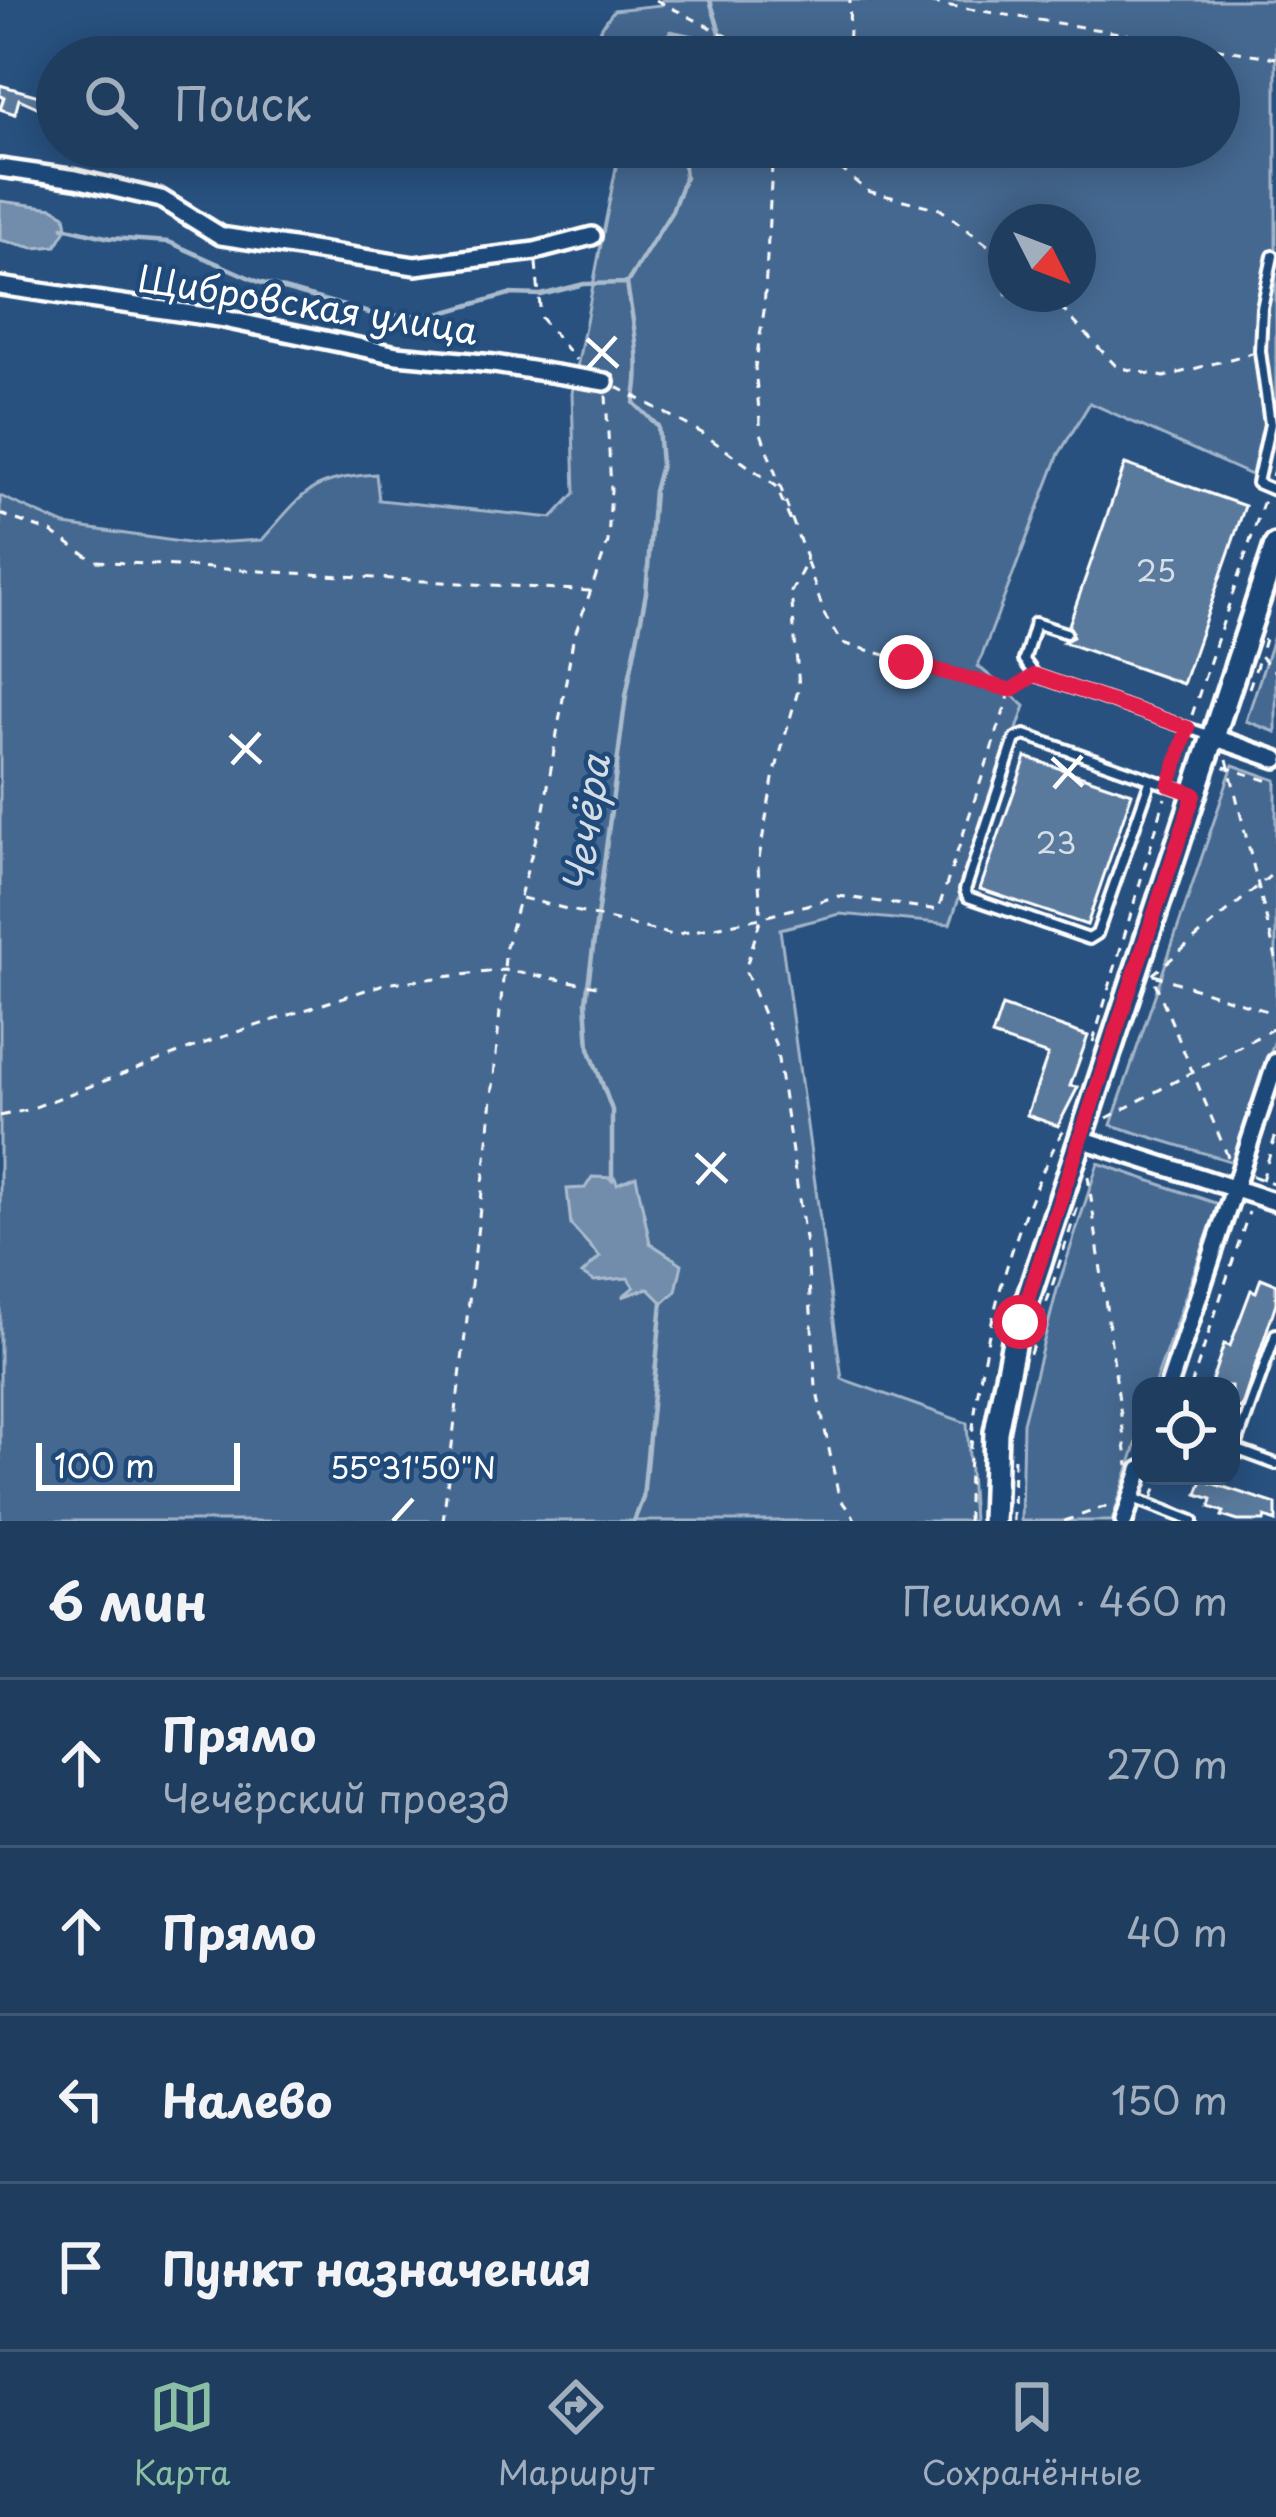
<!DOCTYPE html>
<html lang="ru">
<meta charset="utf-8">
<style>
:root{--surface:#1e3d5f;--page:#264465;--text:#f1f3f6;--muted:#a1aebd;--line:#3c5674;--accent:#8abfa5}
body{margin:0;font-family:"Playpen Sans",sans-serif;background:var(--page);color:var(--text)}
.controls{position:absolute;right:36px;bottom:36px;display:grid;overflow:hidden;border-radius:24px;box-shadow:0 6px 30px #0003}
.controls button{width:108px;height:108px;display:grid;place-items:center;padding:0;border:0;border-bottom:3px solid var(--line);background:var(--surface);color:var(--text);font:60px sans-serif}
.compass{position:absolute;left:988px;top:204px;width:108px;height:108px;border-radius:50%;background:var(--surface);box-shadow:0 6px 30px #0003;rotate:132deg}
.scale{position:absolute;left:36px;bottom:30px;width:204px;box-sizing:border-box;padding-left:12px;border:6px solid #fff;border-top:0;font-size:33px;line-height:42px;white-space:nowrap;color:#fff;-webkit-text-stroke:9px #1f4a7a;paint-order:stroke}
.stop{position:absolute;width:36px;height:36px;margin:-27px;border:9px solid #e11d48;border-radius:50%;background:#fff}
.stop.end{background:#e11d48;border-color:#fff;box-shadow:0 3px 12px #0008}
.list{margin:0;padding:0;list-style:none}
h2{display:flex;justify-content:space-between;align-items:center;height:156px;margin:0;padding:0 48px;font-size:51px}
h2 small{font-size:39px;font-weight:400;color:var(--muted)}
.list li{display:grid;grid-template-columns:78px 1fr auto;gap:36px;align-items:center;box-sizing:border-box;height:168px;padding:0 48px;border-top:3px solid var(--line)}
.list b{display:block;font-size:45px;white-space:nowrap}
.list p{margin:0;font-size:39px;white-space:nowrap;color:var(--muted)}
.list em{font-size:39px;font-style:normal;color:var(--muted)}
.icon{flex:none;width:66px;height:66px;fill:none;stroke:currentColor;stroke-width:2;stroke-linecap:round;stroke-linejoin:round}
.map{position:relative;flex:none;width:1276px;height:1521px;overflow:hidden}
.search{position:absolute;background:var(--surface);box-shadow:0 6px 30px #0003;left:36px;right:36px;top:36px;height:132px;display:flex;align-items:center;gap:30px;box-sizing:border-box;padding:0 42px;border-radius:66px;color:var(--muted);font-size:45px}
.sheet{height:828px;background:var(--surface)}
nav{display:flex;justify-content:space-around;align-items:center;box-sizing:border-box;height:168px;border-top:3px solid var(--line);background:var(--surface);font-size:33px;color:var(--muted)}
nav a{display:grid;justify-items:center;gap:6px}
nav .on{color:var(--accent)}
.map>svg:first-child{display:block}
</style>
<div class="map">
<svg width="1276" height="1521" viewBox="0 0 1276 1521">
<rect width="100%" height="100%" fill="#28517f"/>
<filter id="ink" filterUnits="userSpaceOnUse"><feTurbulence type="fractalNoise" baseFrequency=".00833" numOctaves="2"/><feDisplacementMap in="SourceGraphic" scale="24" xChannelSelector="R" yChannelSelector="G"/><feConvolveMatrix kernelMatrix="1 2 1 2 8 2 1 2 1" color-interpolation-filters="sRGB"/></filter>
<g filter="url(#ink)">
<path fill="#446890" stroke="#a2b4c8" stroke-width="3" fill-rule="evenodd" d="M662,0H1276V417L1255,477L1090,403L1059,454L978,666L1025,706L950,924L840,914L780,929L842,1379L967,1423L973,1521H0V496L65,525L194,544L262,540C306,491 307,480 376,474L379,500L552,518L575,493L572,393L620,147H1219V57H597C591,39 603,24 614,10L661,5ZM1006,222H1078V294H1006Z
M1276,630V732L1246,721Z
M1233,765L1276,780V1037L1233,1162L1111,1125Z
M1098,1163L1218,1204L1154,1386H1141V1429L1112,1521H1021L1023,1423L1057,1290Z"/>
<path fill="#718dab" stroke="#aabbcd" stroke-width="3" d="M0,201L53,208L65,215L67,228L56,246L34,248L0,240Z
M636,1176L650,1243L682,1264L676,1291L663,1303L648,1288L622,1297L634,1287L628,1278L594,1281L582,1274L600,1257L571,1225L567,1189L585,1188L592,1177L615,1178L617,1184Z"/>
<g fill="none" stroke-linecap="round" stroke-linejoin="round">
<path stroke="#aabbcd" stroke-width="4.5" d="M659,57V46L671,32L705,39L721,36L710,0
M63,227L110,238L169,242L259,282L380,316L435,315L509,294L541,295L584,284L627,283
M612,1180V1110L589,1048L586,1001L626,696L646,593L654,491L661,465L658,426L634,403C643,360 633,326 627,283L672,211L685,177L682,147
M634,1521L643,1498L662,1302"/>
</g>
<path fill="#5a7a9d" stroke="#fff" stroke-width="3" d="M0,85L42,97L44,92L57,98V116L19,99L15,114L0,109L4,97L0,96Z
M1125,464L1245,506L1183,684L1063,642L1073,637L1069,625Z
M1026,757L1132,793L1087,925L980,889Z
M1002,1006L1088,1036L1070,1086L1078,1087L1058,1126L1027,1115L1048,1055L992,1036Z
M1261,1278L1276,1284V1303L1241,1409L1231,1406V1386H1210L1224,1344L1230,1346L1251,1290L1256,1292Z
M1202,1480L1276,1504V1521L1265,1517L1264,1521H1238L1222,1516L1224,1512L1210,1507L1212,1499L1197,1494Z"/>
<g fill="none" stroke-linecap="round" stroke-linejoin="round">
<defs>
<path id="service" d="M1273,256L1262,308L1260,351L1270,424L1257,483L1276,491
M1066,633L1035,623L1024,660L1035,675L1211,736
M1151,779L1097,934L1089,939L968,897L965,890L1015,739L1025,735L1193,794
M1276,1334L1235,1449L1276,1464
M1133,1498L1193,1521"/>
<path id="minor" d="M0,168L76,179L161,199L221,236L415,266L535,251L592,236
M0,286L219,318L397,355L494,364L605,382
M1213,737L1276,759
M1081,1139L1276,1202
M1169,1386L1276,1062
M1124,1521L1141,1470"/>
<path id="secondary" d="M993,1521L996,1432L1014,1341L1276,546"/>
</defs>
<use href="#service" stroke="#fff" stroke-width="16"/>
<use href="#minor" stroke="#fff" stroke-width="24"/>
<use href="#secondary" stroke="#fff" stroke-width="30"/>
<path stroke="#fff" stroke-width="3" stroke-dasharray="9 9" stroke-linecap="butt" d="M452,0H467
M656,0L739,42L750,57
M913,0L1276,58
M848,57L850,0
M773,147L764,311L755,367L761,433L807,561L791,592L799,687L773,779L758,864L761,918L745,970L776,1046L807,1252L816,1387L839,1497L856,1521
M792,147L821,152L867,191L940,209L1006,259
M536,263L541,318L576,360
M1048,294L1117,367L1164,377L1252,353
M617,387L702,433L776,486L790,520
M1272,476L1276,464
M0,514L51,532L95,561L591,591
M807,562L825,616L842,643L1011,690L1024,683
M1265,639L1260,656L1276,672
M1249,688L1260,656
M1192,715L1265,497
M1227,759L1276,958
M1224,767L1276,783
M1172,778L1186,736
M522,898L673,935L761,918L838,896L938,910L1011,690
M1154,975L1276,1014
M1093,1042L1165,798
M0,1116L27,1110L216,1039L384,984L504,970L597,986
M1107,1118L1276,1027
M1228,1157L1152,975L1276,871
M1088,1176L1128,1466
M1252,1176L1276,1184
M1262,1180L1276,1134
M1030,1354L1079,1203
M1191,1386L1249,1212
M1153,1497L1160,1476
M443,1521L488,1141L506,947L544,809L573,640L608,542L611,490L606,395
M968,1521C966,1395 1004,1235 1066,1125
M1013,1521L1014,1452
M1064,1521L1113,1504"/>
<use href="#service" stroke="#1f4a7a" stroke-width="8"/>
<use href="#minor" stroke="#1f4a7a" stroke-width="15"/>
<use href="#secondary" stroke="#1f4a7a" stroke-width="21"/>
</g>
</g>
<g fill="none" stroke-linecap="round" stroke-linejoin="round" filter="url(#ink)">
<path stroke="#e11d48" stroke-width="15" d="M906,662L1011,690L1035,675L1188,728L1169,785L1194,794L1020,1322"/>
</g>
<path fill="none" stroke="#fff" stroke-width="4.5" d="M587,339L618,367M588,368L616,337M230,735L261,763M1052,758L1083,786M232,764L260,733M1054,788L1082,756M696,1154L727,1182M697,1184L725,1153M393,1521L413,1499"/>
<g text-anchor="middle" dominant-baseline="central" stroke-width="9" stroke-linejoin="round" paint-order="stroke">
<g font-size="30" fill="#d6dee6">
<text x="1156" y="569">25</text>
<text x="1056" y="841">23</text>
</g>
<g font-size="36" fill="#fff" stroke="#1f4a7a">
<text transform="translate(308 303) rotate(9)">Щибровская улица</text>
</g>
<g font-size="39" font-style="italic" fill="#d4dde6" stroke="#1f4a7a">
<text transform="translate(584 824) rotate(-82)">Чечёра</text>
</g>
</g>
<g font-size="30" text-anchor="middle" fill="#fff" stroke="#1f4a7a" stroke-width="9" stroke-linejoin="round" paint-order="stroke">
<text x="413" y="1479">55°31'50"N</text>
</g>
</svg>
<div class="controls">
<button><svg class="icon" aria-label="locate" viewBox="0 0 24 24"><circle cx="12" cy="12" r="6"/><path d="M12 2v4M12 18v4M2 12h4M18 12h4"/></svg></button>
</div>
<svg class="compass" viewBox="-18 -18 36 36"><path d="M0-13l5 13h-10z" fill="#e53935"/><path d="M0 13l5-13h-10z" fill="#a1aebd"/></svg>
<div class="scale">100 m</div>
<div class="stop" style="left:1020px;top:1322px"></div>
<div class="stop end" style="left:906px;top:662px"></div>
<div class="search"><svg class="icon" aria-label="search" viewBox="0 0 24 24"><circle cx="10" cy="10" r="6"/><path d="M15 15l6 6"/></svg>Поиск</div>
</div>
<section class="sheet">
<h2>6 мин<small>Пешком · 460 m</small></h2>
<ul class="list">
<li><svg class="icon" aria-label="ahead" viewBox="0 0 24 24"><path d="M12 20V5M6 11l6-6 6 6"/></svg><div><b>Прямо</b><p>Чечёрский проезд</p></div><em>270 m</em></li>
<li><svg class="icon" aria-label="ahead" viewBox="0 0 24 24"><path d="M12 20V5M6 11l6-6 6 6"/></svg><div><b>Прямо</b></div><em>40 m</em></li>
<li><svg class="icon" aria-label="left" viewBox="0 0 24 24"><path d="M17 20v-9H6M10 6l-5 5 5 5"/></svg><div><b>Налево</b></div><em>150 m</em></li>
<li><svg class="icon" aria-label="arrive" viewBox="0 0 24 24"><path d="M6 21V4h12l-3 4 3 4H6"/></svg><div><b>Пункт назначения</b></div></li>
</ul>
</section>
<nav>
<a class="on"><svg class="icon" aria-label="map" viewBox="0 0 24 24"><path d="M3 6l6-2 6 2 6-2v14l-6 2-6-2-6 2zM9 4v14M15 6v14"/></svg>Карта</a>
<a><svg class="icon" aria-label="directions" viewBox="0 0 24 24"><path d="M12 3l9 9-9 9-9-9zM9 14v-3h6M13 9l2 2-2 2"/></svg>Маршрут</a>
<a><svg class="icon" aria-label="saved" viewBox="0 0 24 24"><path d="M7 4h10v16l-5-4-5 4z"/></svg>Сохранённые</a>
</nav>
